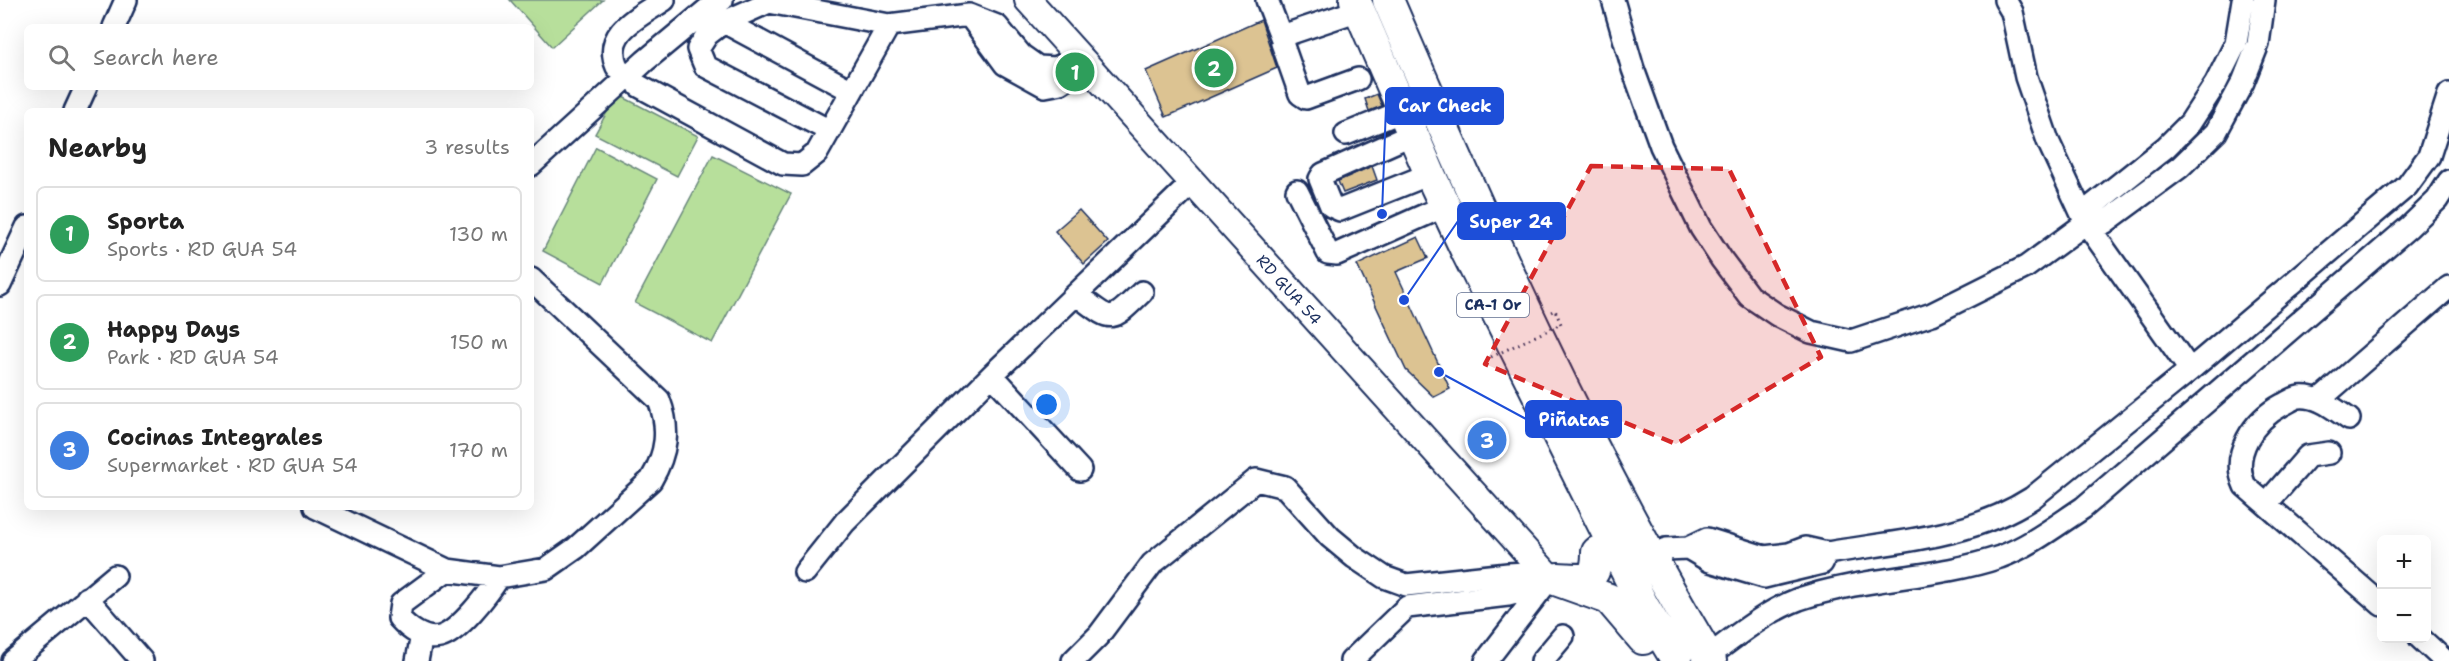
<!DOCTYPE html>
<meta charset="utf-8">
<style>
:root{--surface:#fff;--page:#f6f6f6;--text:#222;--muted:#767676;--line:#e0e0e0;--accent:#1b2f5e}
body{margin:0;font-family:"Shantell Sans",sans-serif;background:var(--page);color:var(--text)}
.controls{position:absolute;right:18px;bottom:18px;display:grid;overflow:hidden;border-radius:9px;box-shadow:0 6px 24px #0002}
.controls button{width:54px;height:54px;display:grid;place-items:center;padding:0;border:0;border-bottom:2px solid var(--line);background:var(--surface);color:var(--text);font:30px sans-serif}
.you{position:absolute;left:1047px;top:405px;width:21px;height:21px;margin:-15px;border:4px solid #fff;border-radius:50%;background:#1a73e8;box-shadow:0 0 0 9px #1a73e833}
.badge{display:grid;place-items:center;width:39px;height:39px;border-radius:50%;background:var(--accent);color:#fff;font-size:20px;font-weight:700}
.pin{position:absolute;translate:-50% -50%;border:3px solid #fff;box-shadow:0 2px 6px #0006}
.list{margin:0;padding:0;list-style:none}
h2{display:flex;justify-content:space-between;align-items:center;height:78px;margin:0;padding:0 24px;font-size:26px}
h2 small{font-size:20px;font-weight:400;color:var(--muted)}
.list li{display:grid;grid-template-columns:39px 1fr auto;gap:18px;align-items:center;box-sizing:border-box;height:96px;margin:0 12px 12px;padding:0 12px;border:2px solid var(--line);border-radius:9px}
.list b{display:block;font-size:22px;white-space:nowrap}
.list p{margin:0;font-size:20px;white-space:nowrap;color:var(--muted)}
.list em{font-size:20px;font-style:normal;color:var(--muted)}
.icon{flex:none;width:33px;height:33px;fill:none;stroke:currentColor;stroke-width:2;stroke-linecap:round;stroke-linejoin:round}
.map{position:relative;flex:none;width:2449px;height:661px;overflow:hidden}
.search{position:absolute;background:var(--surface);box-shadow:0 6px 24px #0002;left:24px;top:24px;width:510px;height:66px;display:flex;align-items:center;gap:15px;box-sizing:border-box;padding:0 21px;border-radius:9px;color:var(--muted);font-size:22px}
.panel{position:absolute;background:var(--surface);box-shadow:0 6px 24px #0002;left:24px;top:108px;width:510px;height:402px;border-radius:9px}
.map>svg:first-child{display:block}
</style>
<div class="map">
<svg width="2449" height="661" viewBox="0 0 2449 661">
<rect width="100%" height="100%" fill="#fff"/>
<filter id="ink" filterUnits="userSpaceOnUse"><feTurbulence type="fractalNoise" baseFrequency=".0167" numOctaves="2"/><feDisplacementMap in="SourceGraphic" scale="12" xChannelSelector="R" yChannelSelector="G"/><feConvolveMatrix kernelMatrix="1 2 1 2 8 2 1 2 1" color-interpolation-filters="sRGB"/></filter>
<g filter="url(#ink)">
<path fill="#b7df9b" stroke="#69877c" stroke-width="1.5" d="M510,0H603L552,47Z
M617,94L698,136L677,176L595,134Z
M596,147L657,179L603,283L543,251Z
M713,155L791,194L712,343L635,303Z"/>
<path fill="#dcc392" stroke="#1b2f5e" stroke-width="1.5" d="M1261,20L1277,68L1166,117L1146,71Z
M1377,94L1382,106L1369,111L1365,99Z
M1372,166L1377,180L1343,193L1338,181Z
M1079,210L1108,242L1084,264L1055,231Z
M1418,237L1428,258L1396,272L1450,389L1434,397L1406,370L1357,265Z"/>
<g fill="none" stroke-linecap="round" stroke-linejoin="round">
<defs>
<path id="minor" d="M1267,0L1282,39
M1613,0L1633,69L1661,146L1701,228L1722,260L1749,296L1777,315L1811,332L1851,341L1932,314L2026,267L2086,223L2092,206L2166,147L2190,123L2216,83L2236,43L2243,0
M2005,0L2012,12L2026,77L2048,141L2086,223L2190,370
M969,15L1005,64L1045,86L1061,83L1087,66
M724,22L852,91
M114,27L126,0
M617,67C602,32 639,17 664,0
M1358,79L1306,98L1300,94L1282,43L1285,35L1359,10
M639,86L783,164L802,165L817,153L889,25
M75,111L86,87
M830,131L705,66L698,49L707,35L724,22L769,2L889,25L969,15L997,26L1021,55L1038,67L1056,68L1079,57
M1346,134L1403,111
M1413,134L1323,174L1320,179L1331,206L1340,210L1430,174
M531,165L645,61L715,3L722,0
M1297,191L1328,253L1337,254L1445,206
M2086,223H2104L2180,167L2216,132L2243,82L2258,44L2264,0
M0,285L27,227
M1077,295C1113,322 1109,324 1142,292
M992,375L1080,470
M2319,400L2449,287
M2349,419C2334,409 2318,395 2299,397C2293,398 2287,403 2282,405C2254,420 2230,454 2245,486L2382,605
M2266,504L2308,456L2329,453
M315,507L447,570L499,577L546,569L576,548L651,480C667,453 670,429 659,400L531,279
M1688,548L1710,561L1764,577L1822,563L1827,553
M1666,549L1688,548L1707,539L1764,557L1789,554L1805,548L1827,553C1898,541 1970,538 2032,498L2190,370L2407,186L2429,156L2449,94
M447,570L401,604L399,618C408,628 424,641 440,637C459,632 488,594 499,577
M805,572L845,522L992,375L1193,182
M87,598L142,661
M2420,638L2445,661
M1721,647C1745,629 1770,610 1799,599C1863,577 1935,579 2000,557C2030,546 2057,525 2083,508L2409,227L2437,200L2449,181
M13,661L115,576
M417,661L422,635
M1073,661L1099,635L1152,564L1256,480L1285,487L1330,537L1354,557L1384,577L1406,585L1508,574L1526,573L1550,578
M1351,661L1407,607L1508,595L1527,590L1550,578
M1486,661L1546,583
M1542,661L1563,636"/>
<g id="major">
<path id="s1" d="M1028,0L1550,578"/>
</g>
<path id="highway" d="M1355,0L1430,174L1467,253L1643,605L1677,661
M1388,0C1485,226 1585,450 1711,661
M1550,578L1609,599L1643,639
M1558,578C1585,579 1597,584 1597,552"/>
</defs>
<use href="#minor" stroke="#1b2f5e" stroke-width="26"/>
<use href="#major" stroke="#1b2f5e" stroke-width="30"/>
<use href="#highway" stroke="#1b2f5e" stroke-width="34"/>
<path stroke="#1b2f5e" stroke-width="3" stroke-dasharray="1.5 4.5" stroke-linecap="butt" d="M1551,312L1555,310L1561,324"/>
<use href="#minor" stroke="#fff" stroke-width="21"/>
<use href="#major" stroke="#fff" stroke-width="26"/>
<use href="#highway" stroke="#fff" stroke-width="30"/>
<path stroke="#1b2f5e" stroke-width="3" stroke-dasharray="1.5 4.5" stroke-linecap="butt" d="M1491,357L1561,324"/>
</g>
</g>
<path fill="#d62828" fill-opacity="0.2" stroke="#d62828" stroke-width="4.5" stroke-dasharray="12 8" stroke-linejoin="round" d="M1591,166L1729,169L1821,357L1676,444L1485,364Z"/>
<g text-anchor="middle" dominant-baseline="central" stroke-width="4.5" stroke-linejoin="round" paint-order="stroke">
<rect fill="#fff" stroke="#5f6d8e" stroke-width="1.5" x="1457" y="293" width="72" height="24" rx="4.5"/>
<g font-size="15" font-weight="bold" fill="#1b2f5e">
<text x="1493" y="305">CA-1 Or</text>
</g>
<g font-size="16" fill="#1b2f5e" stroke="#fff">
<text stroke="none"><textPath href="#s1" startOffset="390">RD GUA 54</textPath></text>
</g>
</g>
<path fill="none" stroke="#1d4ed8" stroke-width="2" d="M1382 214L1386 106M1404 300L1458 221M1439 372L1526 419"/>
<g fill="#1d4ed8" stroke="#fff" stroke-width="2">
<circle cx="1382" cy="214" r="6"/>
<circle cx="1404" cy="300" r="6"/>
<circle cx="1439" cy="372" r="6"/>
</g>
<g fill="#1d4ed8" stroke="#1d4ed8" stroke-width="2">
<rect x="1386" y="88" width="117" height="36" rx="6"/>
<rect x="1458" y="203" width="107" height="36" rx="6"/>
<rect x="1526" y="401" width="95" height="36" rx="6"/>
</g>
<g font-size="18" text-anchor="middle" font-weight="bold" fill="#fff">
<text x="1445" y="112">Car Check</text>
<text x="1511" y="228">Super 24</text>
<text x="1574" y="426">Piñatas</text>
</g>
</svg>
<div class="controls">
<button>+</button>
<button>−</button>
</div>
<div class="you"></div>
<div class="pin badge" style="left:1075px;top:72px;background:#2e9e5b">1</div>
<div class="pin badge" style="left:1214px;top:68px;background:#2e9e5b">2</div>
<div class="pin badge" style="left:1487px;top:440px;background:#3f7fe0">3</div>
<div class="search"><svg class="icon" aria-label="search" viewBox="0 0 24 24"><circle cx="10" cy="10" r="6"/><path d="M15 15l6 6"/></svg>Search here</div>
<section class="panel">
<h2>Nearby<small>3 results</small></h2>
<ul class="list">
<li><span class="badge" style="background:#2e9e5b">1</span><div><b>Sporta</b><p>Sports · RD GUA 54</p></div><em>130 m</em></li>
<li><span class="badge" style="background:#2e9e5b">2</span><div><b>Happy Days</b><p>Park · RD GUA 54</p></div><em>150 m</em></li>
<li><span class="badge" style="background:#3f7fe0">3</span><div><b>Cocinas Integrales</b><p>Supermarket · RD GUA 54</p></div><em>170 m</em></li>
</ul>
</section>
</div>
